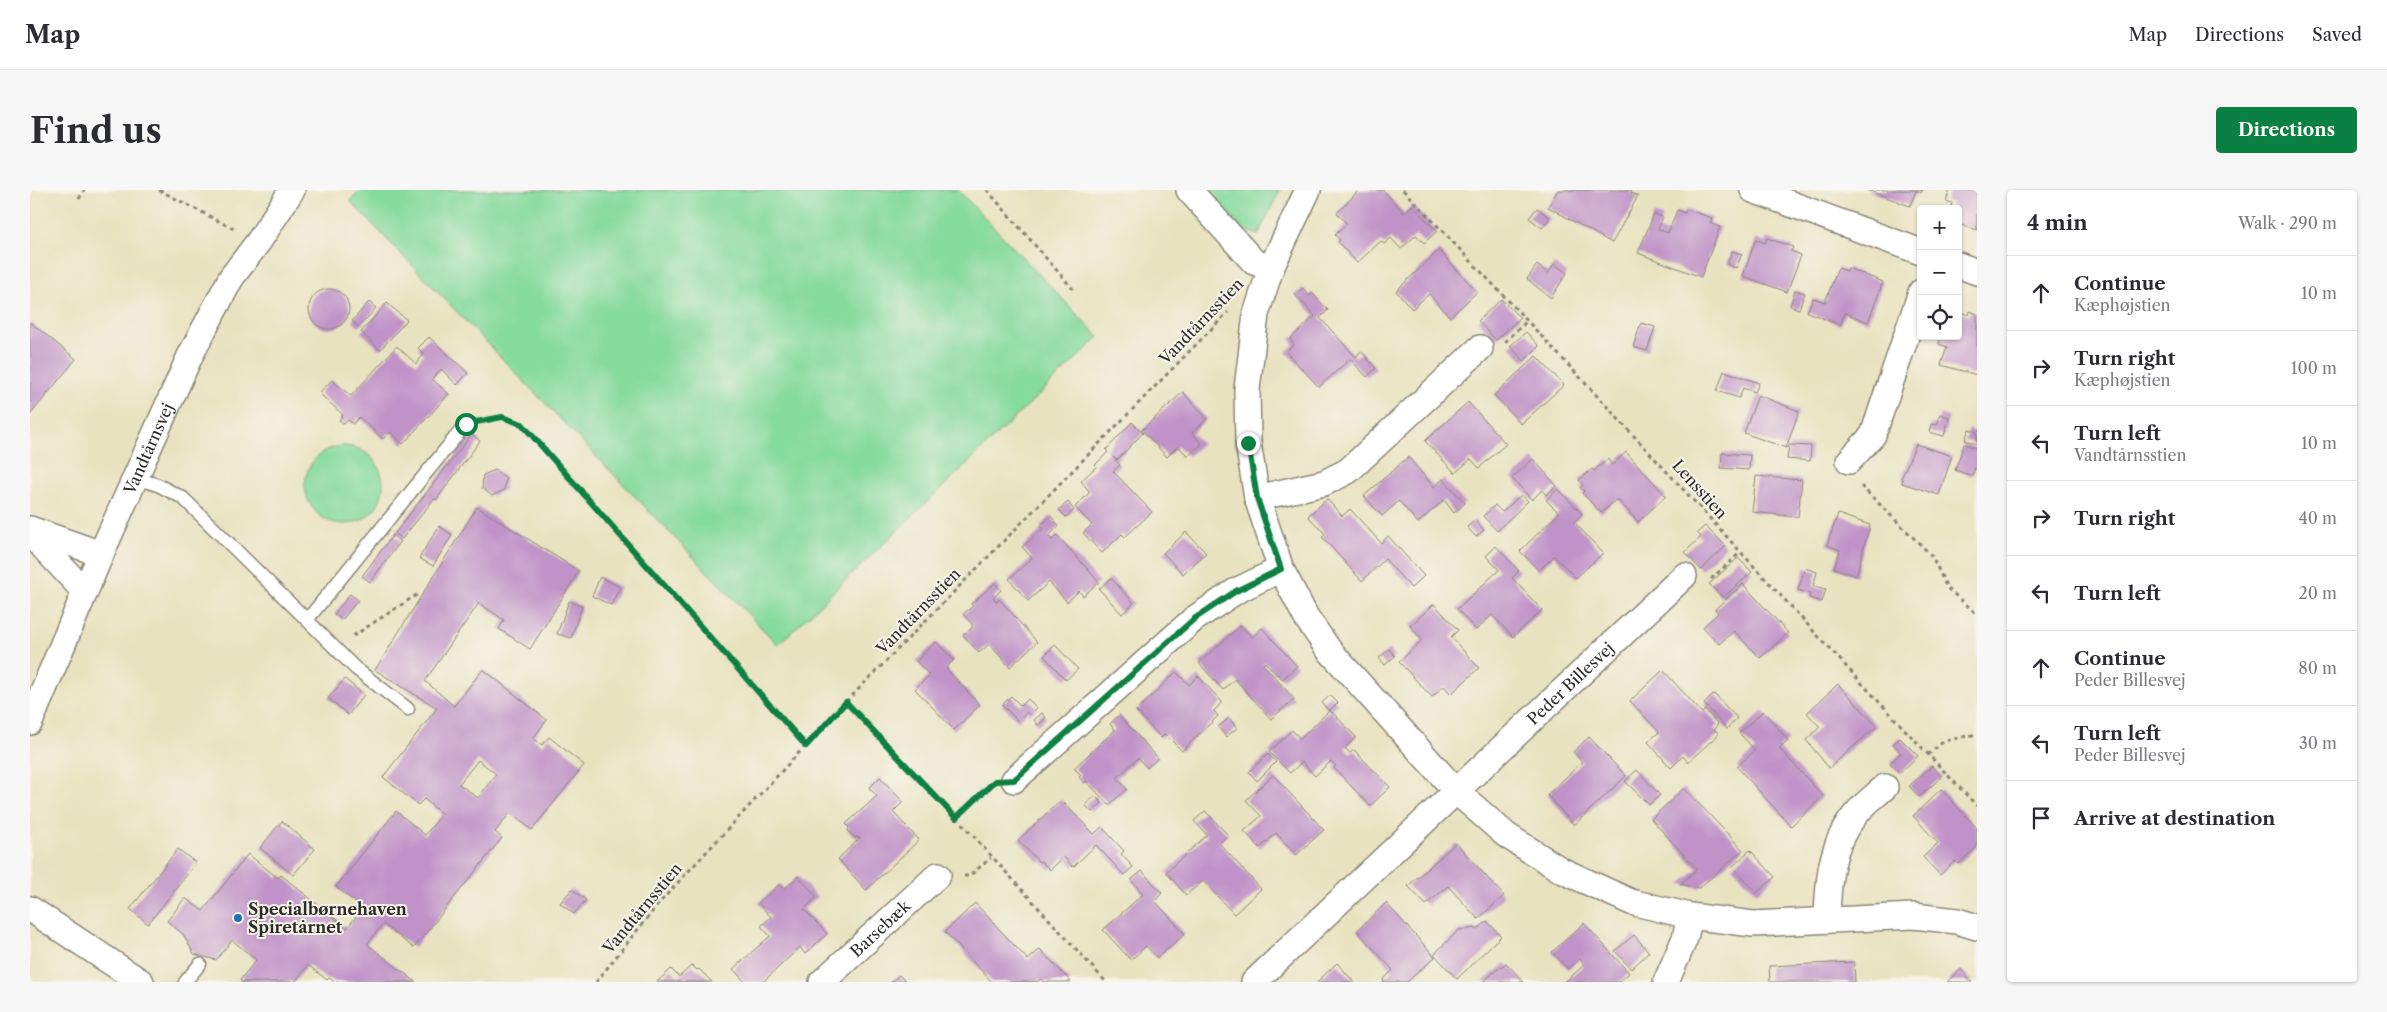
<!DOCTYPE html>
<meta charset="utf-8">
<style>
:root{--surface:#fff;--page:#f7f7f7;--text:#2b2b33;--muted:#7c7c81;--line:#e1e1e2;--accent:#0b8043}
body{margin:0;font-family:"Libre Caslon Text",serif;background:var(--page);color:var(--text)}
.controls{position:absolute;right:15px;top:15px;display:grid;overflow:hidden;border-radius:5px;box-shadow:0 1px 4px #0004}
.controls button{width:45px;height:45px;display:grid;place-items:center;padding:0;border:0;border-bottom:1px solid var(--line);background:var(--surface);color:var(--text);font:25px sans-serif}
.stop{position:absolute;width:15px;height:15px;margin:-11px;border:4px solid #0b8043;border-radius:50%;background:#fff}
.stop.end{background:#0b8043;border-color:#fff;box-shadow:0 1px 5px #0008}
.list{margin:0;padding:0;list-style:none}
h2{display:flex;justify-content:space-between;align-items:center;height:65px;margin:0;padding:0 20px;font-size:21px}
h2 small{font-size:16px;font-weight:400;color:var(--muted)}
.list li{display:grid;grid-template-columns:32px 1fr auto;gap:15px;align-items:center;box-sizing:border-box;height:75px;padding:0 20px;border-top:1px solid var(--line)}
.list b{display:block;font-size:19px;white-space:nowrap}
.list p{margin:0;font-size:16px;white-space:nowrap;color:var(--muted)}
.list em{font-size:16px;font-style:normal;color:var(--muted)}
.icon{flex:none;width:28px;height:28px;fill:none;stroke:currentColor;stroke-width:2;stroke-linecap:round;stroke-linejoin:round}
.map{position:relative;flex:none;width:1947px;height:792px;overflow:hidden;border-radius:5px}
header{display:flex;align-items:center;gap:30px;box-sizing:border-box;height:70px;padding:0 25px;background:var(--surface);border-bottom:1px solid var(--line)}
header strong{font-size:24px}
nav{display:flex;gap:28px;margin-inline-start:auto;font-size:18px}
.intro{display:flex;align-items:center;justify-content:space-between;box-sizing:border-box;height:120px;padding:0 30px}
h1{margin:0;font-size:35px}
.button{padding:12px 22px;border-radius:5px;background:var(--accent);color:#fff;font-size:18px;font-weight:700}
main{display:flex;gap:30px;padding:0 30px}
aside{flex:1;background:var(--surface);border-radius:5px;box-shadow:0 1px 4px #0004}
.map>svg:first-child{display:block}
</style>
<header>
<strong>Map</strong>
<nav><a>Map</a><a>Directions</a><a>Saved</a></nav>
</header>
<div class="intro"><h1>Find us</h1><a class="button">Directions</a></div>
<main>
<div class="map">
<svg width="1947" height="792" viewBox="0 0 1947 792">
<rect width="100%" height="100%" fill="#f7f3e8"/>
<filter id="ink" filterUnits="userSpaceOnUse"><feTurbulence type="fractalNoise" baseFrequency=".02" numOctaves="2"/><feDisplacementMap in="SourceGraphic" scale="10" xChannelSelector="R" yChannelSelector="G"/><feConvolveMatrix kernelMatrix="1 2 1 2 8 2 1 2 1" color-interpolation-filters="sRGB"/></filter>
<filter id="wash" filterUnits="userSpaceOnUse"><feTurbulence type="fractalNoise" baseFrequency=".0096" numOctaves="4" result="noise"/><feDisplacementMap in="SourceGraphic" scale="20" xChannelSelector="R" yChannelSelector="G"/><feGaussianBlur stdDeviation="1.12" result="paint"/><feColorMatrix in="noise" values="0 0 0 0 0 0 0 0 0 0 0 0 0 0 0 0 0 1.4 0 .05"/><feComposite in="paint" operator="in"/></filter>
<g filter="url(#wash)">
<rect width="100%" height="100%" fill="#e9e2c0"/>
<path fill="#85da9d" stroke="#588264" d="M331,0H928L1069,147L748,455L320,11Z
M1177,0H1250L1228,45L1212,39Z
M275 295a39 39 0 1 1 78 0a39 39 0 1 1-78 0Z"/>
<g id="blocks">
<path fill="#bf93c8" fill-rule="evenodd" d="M1329,0H1353L1374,23L1382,15L1407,41L1394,53L1386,45L1371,59L1361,48L1354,54L1351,51L1327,73L1308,52L1310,50L1305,45L1317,34L1307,23Z
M1528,0H1602L1601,3L1608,6L1582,53L1518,17Z
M1837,0H1892L1891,3L1886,1L1880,16Z
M1920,0H1947V40L1928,34V19H1920L1922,13L1916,11Z
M1507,18L1520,28L1512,38L1499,28Z
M1656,19L1682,28L1680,33L1690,37L1671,87L1608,63L1624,24L1633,27L1628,39L1638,43L1647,20L1655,23Z
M1737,48L1763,57L1761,61L1771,65L1757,102L1713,86L1726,49L1735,53Z
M1409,60L1447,102L1420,127L1399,104L1382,119L1366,101Z
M1702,61L1712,64L1706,78L1697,74Z
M1524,74L1537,83L1521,108L1497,89L1507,75L1518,83Z
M1808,78L1817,81L1818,78L1853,92L1838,132L1815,123L1810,135L1777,122L1783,108L1795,112Z
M1273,98L1280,106L1282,103L1298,120L1290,128L1326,167L1331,161L1346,178L1337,187L1320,169L1289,197L1256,162L1264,154L1260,149L1285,126L1265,105Z
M279 119a20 20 0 1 1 40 0a20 20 0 1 1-40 0Z
M1765,100L1775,103L1769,119L1760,116Z
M1471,109L1490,128L1466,150L1448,131Z
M339,112L346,118L329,137L322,131Z
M357,113L377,130L350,160L331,142Z
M1940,121L1947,124V185L1911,175L1917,157L1909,154L1911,146H1928L1930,122L1939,125Z
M0,132L46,169L0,225Z
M1611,133L1625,137L1617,161L1603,157Z
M1496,142L1509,156L1494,171L1480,156Z
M399,147L438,183L427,195L411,179L402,189L419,204L373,254L360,242L353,249L329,227L323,234L318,230L314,234L309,230L313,225L289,203L302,190L321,206L367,156L386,174L394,164L388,158Z
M1506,166L1534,195L1491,234L1464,205Z
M1694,181L1729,193L1725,202L1713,198L1709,208L1687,201Z
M1153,202L1177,229L1162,243L1172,254L1158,266L1148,256L1137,267L1112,240Z
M1728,205L1769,221L1756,258L1714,243Z
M1438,212L1476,254L1449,278L1441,269L1425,283L1395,251Z
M1910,224L1919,227L1914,246L1899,242L1901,234L1907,235Z
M1102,232L1113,243L1087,270L1083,267L1090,275L1083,281L1122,322L1095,347L1092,344L1072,363L1053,343L1062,335L1045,317L1060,302L1051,291L1066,277L1065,275L1078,262L1076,260Z
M1939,239L1947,242V254L1935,250Z
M442,244L450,251L406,310L404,309L372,349L365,343Z
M1886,254L1922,266L1909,305L1872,293L1873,290L1871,289Z
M1934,254L1947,258V278H1945L1942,286L1925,280Z
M1759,255L1781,256L1780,271L1757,269Z
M1596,262L1636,306L1608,332L1587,309L1571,323L1552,303L1554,301L1550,298L1553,295L1549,290L1562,279L1564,281L1578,269L1582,275Z
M1692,263L1720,265L1719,280L1691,278Z
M1378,267L1404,297L1413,289L1435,313L1424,323L1414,310L1388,333L1369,311L1352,326L1334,306Z
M1503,269L1527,296L1516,305L1512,300L1502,310L1482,288Z
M465,280L476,288L474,300L462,306L452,298L453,285Z
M1726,286L1772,290L1768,327L1722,322Z
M1528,299L1552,324L1544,332L1573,363L1546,388L1524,366L1509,381L1490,361L1529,323L1516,310Z
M1491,305L1498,311L1467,341L1453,326L1465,315L1472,322Z
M1297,309L1312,326L1320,319L1351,353L1358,346L1394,386L1381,398L1355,369L1332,391L1292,347L1295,344L1278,326Z
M1038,312L1044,320L1036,327L1029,320Z
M447,317L549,381L500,459L469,439L474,430L449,413L395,491L424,516L453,479L517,530L503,548L512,555L519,547L554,575L502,640L480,623L465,642L472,648L384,758L353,734L337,754L386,792H305L299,788L297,790L278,775L265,792H211L210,790L226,770L202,750L186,770L164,764L153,744L137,731L155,708L173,721L218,664L248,688L251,685L317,738L333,718L306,697L366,621L395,645L412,624L394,609L388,615L353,587L407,518L345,480ZM448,570L466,584L448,608L429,594Z
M1808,324L1840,335L1826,386L1804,378L1810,360L1797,355Z
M1021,326L1029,336L1019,346L1022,350L1027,345L1069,392L1053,406L1049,401L1037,412L1019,392L998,411L979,389L1002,368L992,357L1013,339L1010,336Z
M1445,330L1454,340L1446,347L1437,337Z
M409,336L422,345L403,376L389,368Z
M1675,336L1696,356L1671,380L1655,362L1671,347L1667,343Z
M1156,342L1176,363L1153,384L1133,363Z
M363,345L371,351L340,392L332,386Z
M1466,356L1489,381L1482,388L1512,420L1483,447L1462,425L1446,440L1427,419L1469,380L1456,366Z
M1708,368L1722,382L1693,408L1679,394Z
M1775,378L1787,382L1783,396L1796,399L1792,412L1779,408L1780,404L1768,400Z
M570,387L590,397L581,415L562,406Z
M1081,388L1104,413L1092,424L1069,399Z
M965,393L971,400L963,408L967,412L969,409L1007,452L980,477L959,454L949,463L933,445L942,438V434L933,424L943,416L941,414Z
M1713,394L1758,443L1730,468L1704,441L1689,454L1673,437L1688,423L1685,419Z
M320,404L328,410L312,430L304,424Z
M539,411L552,416L541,448L527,444Z
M1404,414L1428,440L1421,447L1449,478L1421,504L1414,496L1402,507L1369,472L1392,450L1380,436Z
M1211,435L1222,447L1232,438L1267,476L1253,489L1248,484L1247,485L1235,472L1233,474L1264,509L1241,529L1205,489L1193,500L1169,473Z
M906,452L924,470L916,478L950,515L924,540L885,499L899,485L886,471Z
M1025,455L1048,479L1036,490L1014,466Z
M1359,459L1365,466L1355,475L1349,468Z
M1633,480L1672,523L1675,520L1688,534L1684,539L1689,544L1658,572L1653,566L1641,578L1618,552L1629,542L1600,511Z
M1146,482L1159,495L1168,486L1192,512L1184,521L1188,526L1152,561L1135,544L1131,548L1106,521Z
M315,489L334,505L318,525L298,508Z
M1808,494L1847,536L1799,578L1776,550L1790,537L1777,523Z
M1684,504L1707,528L1697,539L1674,514Z
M1300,505L1308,513L1300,520L1326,547L1315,558L1320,563L1324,560L1360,597L1340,616L1304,578L1306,576L1301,571L1285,586L1272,572L1260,583L1239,562L1262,540L1270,549L1299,521L1292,513Z
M981,506L991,516L998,509L1007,518L1000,525L997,522L988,531L972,515Z
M1733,521L1758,550L1749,558L1793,606L1761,636L1707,577L1725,560L1709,543Z
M1012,523L1016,528L1008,535L1004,530Z
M1089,525L1128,568L1117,578L1108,568L1087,588L1097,599L1079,615L1056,591L1054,593L1049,587L1051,585L1044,578L1085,540L1080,534Z
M1199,528L1207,538L1196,547L1188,537Z
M1559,547L1596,586L1544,635L1517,605L1552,572L1543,562Z
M1870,548L1888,566L1870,583L1860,573L1871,563L1863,554Z
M1238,564L1246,572L1227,591L1219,582Z
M1902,576L1912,587L1889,607L1879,596Z
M1607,580L1630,605L1619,615L1595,591Z
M1243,585L1294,640L1266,665L1246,643L1230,658L1214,641L1231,626L1216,610Z
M850,587L873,612L863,622L889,650L836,700L808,669L830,648L824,647L818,641L819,637L816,634L847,606L839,598Z
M1654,598L1713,660L1669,698L1650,694L1667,679L1621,629Z
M1911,599L1947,638V657L1928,674L1925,671L1910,685L1893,667L1908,653L1883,626Z
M1065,606L1072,613L1062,622L1055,615Z
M1031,610L1064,644L1072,637L1094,661L1091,664L1103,677L1094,685L1066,655L1043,677L1034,667L1020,680L1011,671L1009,672L988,650Z
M1175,621L1198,645L1189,653L1231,699L1204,724L1173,691L1156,705L1136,682L1177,645L1164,631Z
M252,631L285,659L263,685L230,658Z
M1426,653L1474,706L1448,729L1418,696L1396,715L1378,696Z
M148,659L166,673L118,734L100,719Z
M1720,660L1745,687L1727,703L1702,677Z
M1112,681L1132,703L1125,711L1155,744L1127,768L1116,756L1101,770L1073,740L1113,704L1101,690Z
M768,686L787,707L774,719L797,744L775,764L770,757L733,792H715L703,779L740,746L731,736L741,727L728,713L750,694L754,699Z
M542,699L556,710L544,724L530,713Z
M945,713L998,770L1010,759L1041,792H1013L1011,789L1007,792H962L915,742Z
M1356,713L1405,767L1377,792H1354L1353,790L1363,780L1327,741Z
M1457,731L1471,746L1427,789L1404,764L1429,740L1445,738L1447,740Z
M1554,733L1599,783L1589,792H1535L1554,775L1550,769L1538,779L1522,762Z
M1604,745L1619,762L1601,779L1585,761Z
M1824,772L1825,792H1740L1739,776Z
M1307,773L1324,792H1287Z
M1476,773L1494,792H1453L1464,782Z
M662,775L667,780L669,779L682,792H627L641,779L649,787Z
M1931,779L1942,792H1917Z
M869,785L876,792H861Z"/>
</g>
</g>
<g filter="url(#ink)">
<use href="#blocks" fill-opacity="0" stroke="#8a8676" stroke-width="1"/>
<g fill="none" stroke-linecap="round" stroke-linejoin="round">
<defs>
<path id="lane" d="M105,288L128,295L153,308L277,430L436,234
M277,430L325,478L378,519
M155,792L170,774"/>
<g id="street">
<path d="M1159,0L1224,72L1241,78"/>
<path d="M1278,0L1241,78L1226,124L1217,199L1218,253L1227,308L1251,379L1276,427L1299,460L1426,601L1476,645L1531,680L1601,712L1660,726L1723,734L1884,726L1927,731L1947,737"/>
<path d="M1723,0L1891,62"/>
<path d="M1928,75L1947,82"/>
<path d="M1819,271L1843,245L1891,102"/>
<path d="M1227,308L1294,293L1318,281L1450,158"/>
<path d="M0,339L71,364"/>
<path d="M0,343L55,402"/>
<path id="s1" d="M0,532L71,364L160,166L201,88L229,51L262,0"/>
<path d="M984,590L1164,429L1206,401L1251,379"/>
<path d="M0,719L111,792"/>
<path d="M1797,730C1798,692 1800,654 1826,624C1834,614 1845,606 1855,597"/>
<path id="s2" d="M792,792L908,685"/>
<path id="s3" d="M1224,792L1654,386"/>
<path d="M1636,792L1655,748L1660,726"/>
</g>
</defs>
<use href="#lane" stroke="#8a8676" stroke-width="15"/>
<use href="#street" stroke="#8a8676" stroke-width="28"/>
<path stroke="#8a8676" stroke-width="3" stroke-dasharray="4 4" stroke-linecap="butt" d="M129,0L204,39
M957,0L1043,99
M1373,0C1568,202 1754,413 1947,616
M49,9L54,0
M1475,152L1498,130
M455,230L472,227L492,234L775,556
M1831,296L1902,366L1917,398L1947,424
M1681,389L1710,363
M323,446L388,404
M816,512L926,627L1076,792
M1898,565L1914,551L1947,544
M926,627L958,597
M934,686H939L961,668
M566,792L629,713L816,512L1198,122"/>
<use href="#lane" stroke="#fff" stroke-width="12"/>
<use href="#street" stroke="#fff" stroke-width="25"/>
</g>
</g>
<g fill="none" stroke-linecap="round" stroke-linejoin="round" filter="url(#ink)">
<path stroke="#0b8043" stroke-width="6" d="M436,234L472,227L492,234L776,556L816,512L926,628L965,591L984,590L1164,429L1206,401L1251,379L1227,308L1218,253"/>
</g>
<circle fill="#1f6fb2" stroke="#f7f3e8" stroke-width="2" cx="208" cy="728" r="5"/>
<g text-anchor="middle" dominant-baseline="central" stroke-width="4" stroke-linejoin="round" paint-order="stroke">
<g font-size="16" fill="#2b2b2b" stroke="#f7f3e8">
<text transform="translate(1171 131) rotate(-46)">Vandtårnsstien</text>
<text stroke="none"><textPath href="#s1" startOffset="298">Vandtårnsvej</textPath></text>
<text transform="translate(1670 299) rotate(48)">Lensstien</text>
<text transform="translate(888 421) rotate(-46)">Vandtårnsstien</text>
<text stroke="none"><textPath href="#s3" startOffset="435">Peder Billesvej</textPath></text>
<text transform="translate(612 718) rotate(-50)">Vandtårnsstien</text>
<text stroke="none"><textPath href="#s2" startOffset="79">Barsebæk</textPath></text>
</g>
<g font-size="16" font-weight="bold" fill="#2b2b2b" stroke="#f7f3e8" text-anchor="start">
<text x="218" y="719">Specialbørnehaven<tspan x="218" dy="18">Spiretårnet</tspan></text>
</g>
</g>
</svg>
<div class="controls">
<button>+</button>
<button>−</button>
<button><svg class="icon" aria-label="locate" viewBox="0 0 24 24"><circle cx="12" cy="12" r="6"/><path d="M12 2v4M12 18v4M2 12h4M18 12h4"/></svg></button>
</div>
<div class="stop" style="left:436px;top:234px"></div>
<div class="stop end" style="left:1218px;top:253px"></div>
</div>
<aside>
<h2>4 min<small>Walk · 290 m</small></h2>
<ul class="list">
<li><svg class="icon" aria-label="ahead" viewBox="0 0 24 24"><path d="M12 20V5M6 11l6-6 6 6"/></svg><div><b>Continue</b><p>Kæphøjstien</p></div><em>10 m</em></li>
<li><svg class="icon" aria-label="right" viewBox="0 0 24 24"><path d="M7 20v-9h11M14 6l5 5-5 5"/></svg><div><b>Turn right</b><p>Kæphøjstien</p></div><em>100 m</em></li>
<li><svg class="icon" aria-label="left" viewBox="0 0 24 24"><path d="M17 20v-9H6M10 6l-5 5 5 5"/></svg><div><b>Turn left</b><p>Vandtårnsstien</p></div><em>10 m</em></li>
<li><svg class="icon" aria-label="right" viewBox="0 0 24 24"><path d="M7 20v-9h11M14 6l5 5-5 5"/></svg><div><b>Turn right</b></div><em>40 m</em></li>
<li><svg class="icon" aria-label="left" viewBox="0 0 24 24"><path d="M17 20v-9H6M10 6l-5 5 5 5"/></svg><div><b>Turn left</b></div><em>20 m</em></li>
<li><svg class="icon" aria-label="ahead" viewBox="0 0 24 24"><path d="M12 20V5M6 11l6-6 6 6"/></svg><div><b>Continue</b><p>Peder Billesvej</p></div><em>80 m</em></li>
<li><svg class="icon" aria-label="left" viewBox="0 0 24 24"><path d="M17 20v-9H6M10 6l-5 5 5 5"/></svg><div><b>Turn left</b><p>Peder Billesvej</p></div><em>30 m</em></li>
<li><svg class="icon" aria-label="arrive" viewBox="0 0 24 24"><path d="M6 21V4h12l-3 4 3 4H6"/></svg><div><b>Arrive at destination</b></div></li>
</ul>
</aside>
</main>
